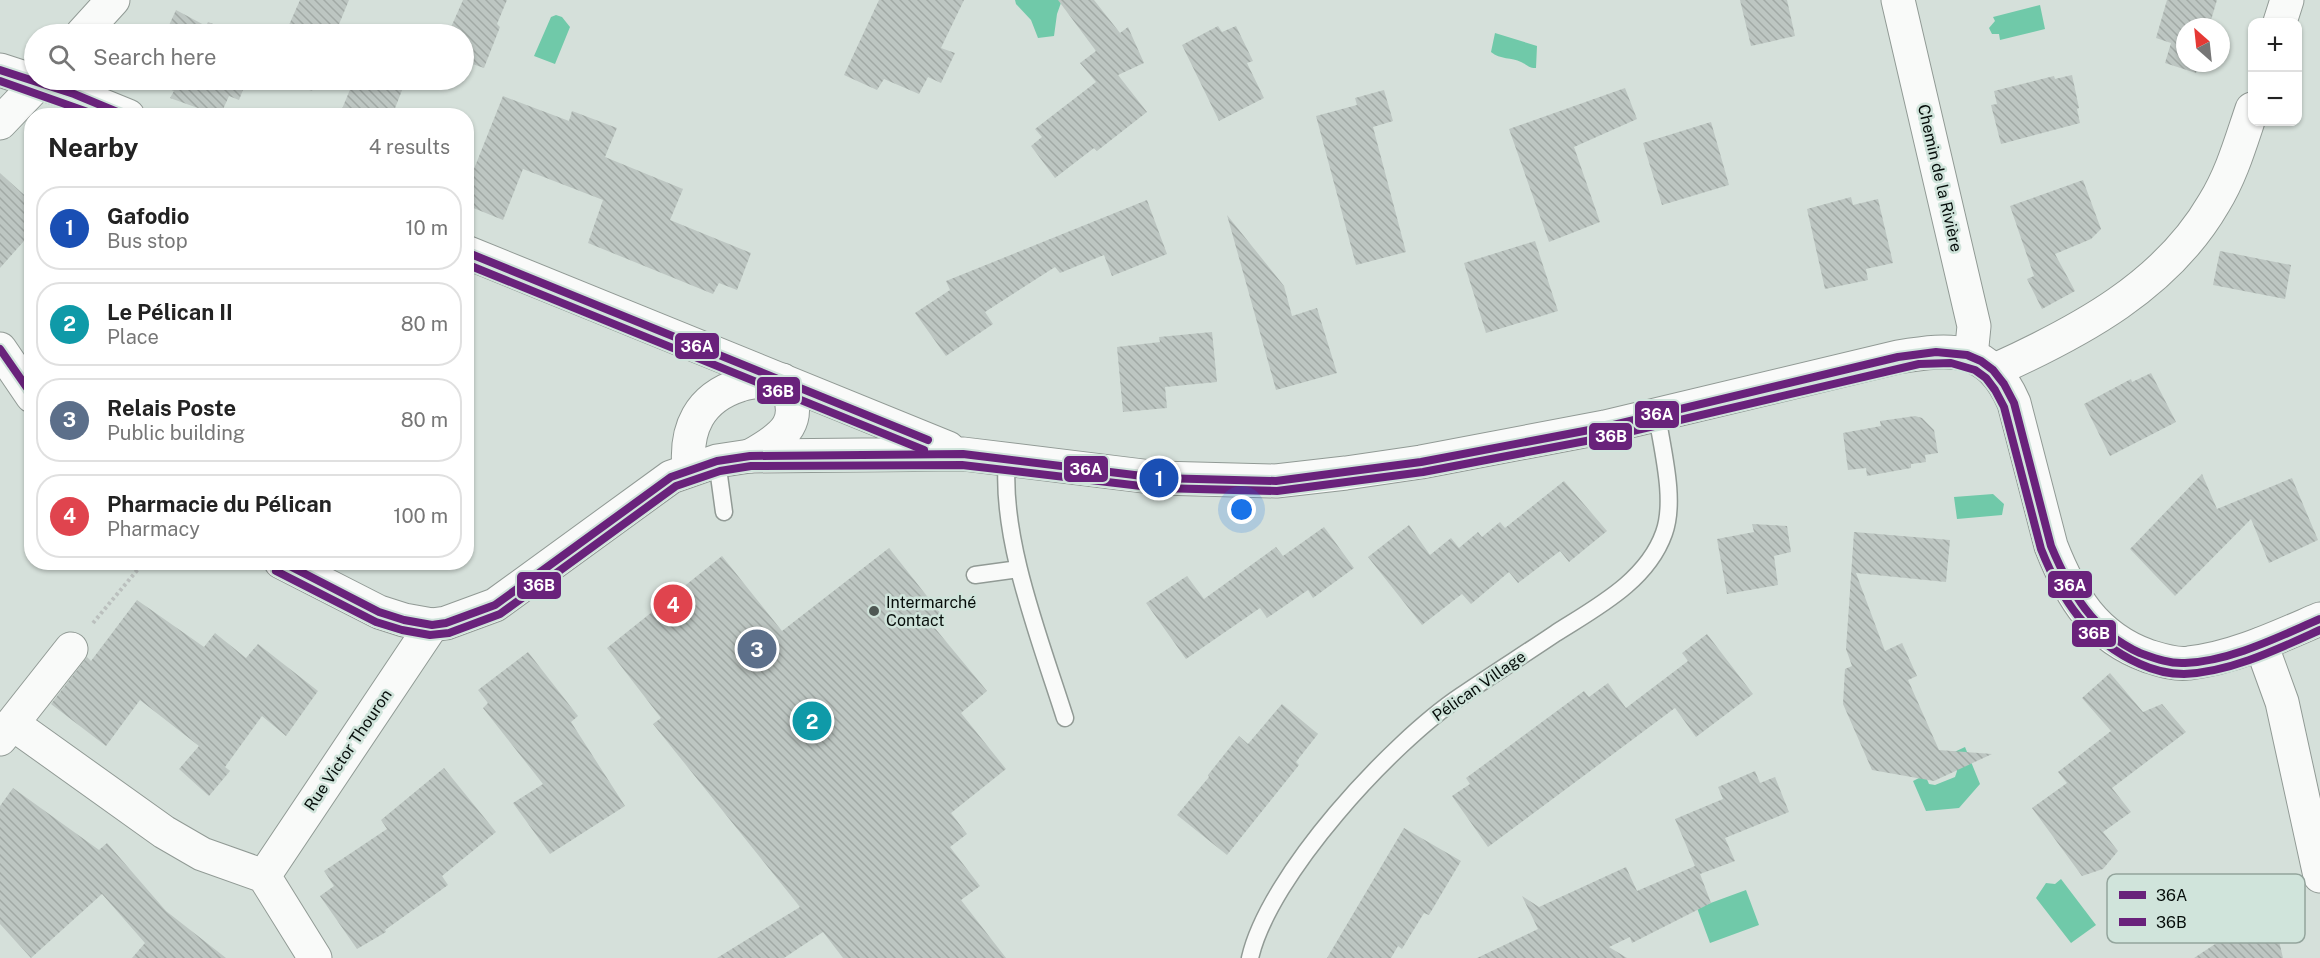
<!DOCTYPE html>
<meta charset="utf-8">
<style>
:root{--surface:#fff;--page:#f6f6f6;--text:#222;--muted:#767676;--line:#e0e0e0;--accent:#4e5753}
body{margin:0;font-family:"Public Sans",sans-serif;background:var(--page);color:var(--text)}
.controls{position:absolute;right:18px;top:18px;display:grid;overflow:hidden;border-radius:12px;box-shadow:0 2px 4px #0004}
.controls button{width:54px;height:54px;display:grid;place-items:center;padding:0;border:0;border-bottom:2px solid var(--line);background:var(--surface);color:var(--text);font:30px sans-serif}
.compass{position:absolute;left:2176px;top:18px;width:54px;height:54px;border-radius:50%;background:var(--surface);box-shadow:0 2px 4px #0004;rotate:333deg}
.you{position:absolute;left:1242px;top:510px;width:21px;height:21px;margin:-15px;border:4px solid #fff;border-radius:50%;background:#1a73e8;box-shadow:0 0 0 9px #1a73e833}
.badge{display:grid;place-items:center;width:39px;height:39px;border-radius:50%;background:var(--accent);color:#fff;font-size:20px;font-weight:700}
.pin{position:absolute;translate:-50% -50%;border:3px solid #fff;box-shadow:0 2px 6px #0006}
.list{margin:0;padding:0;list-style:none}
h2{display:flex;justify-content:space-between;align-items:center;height:78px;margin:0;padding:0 24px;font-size:26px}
h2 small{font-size:20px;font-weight:400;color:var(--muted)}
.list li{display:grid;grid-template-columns:39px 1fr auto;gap:18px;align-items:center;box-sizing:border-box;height:84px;margin:0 12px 12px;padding:0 12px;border:2px solid var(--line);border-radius:24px}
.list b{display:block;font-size:22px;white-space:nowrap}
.list p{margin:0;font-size:20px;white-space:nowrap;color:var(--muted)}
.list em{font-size:20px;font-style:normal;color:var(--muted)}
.icon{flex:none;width:33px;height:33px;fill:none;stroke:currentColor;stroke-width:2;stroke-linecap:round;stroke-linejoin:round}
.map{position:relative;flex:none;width:2320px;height:958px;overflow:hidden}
.search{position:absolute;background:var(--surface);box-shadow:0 2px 4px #0004;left:24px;top:24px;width:450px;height:66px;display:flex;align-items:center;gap:15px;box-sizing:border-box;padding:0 21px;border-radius:33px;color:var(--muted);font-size:22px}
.panel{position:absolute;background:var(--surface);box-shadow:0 2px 4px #0004;left:24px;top:108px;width:450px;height:462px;border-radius:24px}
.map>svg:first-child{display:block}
</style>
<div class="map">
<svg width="2320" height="958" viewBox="0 0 2320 958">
<defs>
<pattern id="building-back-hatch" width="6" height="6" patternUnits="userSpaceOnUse" patternTransform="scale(1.5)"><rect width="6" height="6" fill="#bdc6c2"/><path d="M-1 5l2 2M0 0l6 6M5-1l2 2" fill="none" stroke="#a1a9a5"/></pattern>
</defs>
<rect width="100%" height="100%" fill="#d5e0da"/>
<path fill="#70c9a9" d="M1015,0H1062L1057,14L1054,36L1038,38L1031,20L1016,4Z
M2040,5L2045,29L2000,40L1999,34H1992L1989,28L1995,21L1993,17Z
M556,15L562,17L570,27L555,64L534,56L551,17Z
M1495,33L1537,46L1536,68C1528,68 1528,65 1521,62C1512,57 1500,60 1491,52Z
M1993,494L2004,504L2002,515L1957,519L1954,497Z
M1965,747L1980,784L1959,808L1926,811L1913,781L1925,775L1929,784L1935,785L1955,777L1957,771L1950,754Z
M2061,879L2096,925L2071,943L2036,898L2046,883L2055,884Z
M1746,890L1759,925L1710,943L1697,908Z"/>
<path fill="url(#building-back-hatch)" d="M300,0H349L335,34H285Z
M463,0H507L497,24L500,27L484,68L464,61V34H448Z
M879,0H964L941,48L955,53L941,83L928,77L919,94L884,79L877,90L844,75Z
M1058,0H1094L1120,33L1128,27L1144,63L1118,75L1147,112L1097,151L1094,148L1055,178L1031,146L1042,137L1035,129L1096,82L1080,63L1096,51Z
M1740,0H1787L1795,36L1751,46Z
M2167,0H2217L2209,27H2185V63H2199L2196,73L2165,63L2171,43L2156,38Z
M176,10L206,26L208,22L239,34H165Z
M1218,26L1222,32L1236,26L1253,61L1247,63L1264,98L1219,121L1182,45Z
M2072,75L2079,108L2077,109L2080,123L2001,144L1991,105L1997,104L1994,91L2054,76L2055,79Z
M151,80H247L239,100L229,96L220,116L170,98L174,91Z
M281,80H316L312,91Z
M354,80H406L392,116H339Z
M1625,88L1637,119L1574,147L1600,222L1549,242L1509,129Z
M1384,90L1393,121L1373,127L1406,252L1356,265L1316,116L1357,105L1355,98Z
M503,96L569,121L572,111L617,128L605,157L683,189L670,220L751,253L737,290L719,283L713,294L588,243L603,200L523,169L503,220L466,205V189Z
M1711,122L1729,185L1662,205L1643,143Z
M0,173L32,202V232L0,268Z
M2083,180L2101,229L2091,239L2055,254L2075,291L2042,309L2027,279L2034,276L2010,206Z
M1851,197L1853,205L1878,199L1893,263L1866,269L1868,280L1825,289L1807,209Z
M1147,200L1167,254L1112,276L1104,255L1060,273L1055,267L985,312L993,324L946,356L915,313L950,290L946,281Z
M1227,215L1284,286L1292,316L1317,308L1337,373L1276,390Z
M1535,241L1558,311L1486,333L1464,263Z
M2220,251L2291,265L2285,299L2213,285Z
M1212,332L1217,382L1165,387L1167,408L1123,412L1117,347L1160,342L1159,337Z
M2151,373L2176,422L2110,456L2084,404L2131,379L2132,382Z
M1915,416L1922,418L1934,430L1938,453L1925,455L1926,462L1911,464V468L1867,476L1866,468L1848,470L1843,433L1881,426L1880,421Z
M2202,474L2217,509L2292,478L2318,540L2269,563L2251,519L2175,596L2130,549Z
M1564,481L1607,531L1569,562L1560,551L1518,583L1509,572L1471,604L1462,594L1422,625L1368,557L1409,525L1430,555L1451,538L1459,548L1478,532L1482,537L1500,522L1505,528Z
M1752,524L1787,526L1791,552L1774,556L1778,585L1727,594L1717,539L1754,532Z
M1324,527L1354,568L1313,598L1308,590L1267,618L1260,608L1186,659L1146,603L1187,576L1204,599L1276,547L1283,556Z
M1854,532L1950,540L1946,582L1856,573L1885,651L1902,643L1917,676L1908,680L1939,750L1992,754L1934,781L1872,770L1843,704L1845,669L1852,666L1846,649Z
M889,548L945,619L934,627L987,691L961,713L1006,769L951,813L967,834L950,847L980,886L961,900L1006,958H843L823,932L784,958H717L800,907L653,724L661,718L607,648L722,556L782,631Z
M137,600L204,647L215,633L246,658L258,644L318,691L286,736L262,716L225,767L230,771L209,796L179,769L199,746L140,700L106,746L51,704L87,657L91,661Z
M1707,634L1753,694L1696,737L1675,708L1488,847L1452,796L1470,784L1466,778L1584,691L1589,697L1608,683L1626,708L1688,661L1682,653Z
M528,652L578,716L571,722L625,806L550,854L513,803L543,784L483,708L488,703L478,690Z
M2110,673L2143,712L2162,704L2186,732L2112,788L2131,812L2103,832L2118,851L2103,869L2082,876L2032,808L2067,783L2058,772L2111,731L2082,698Z
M1282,704L1318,734L1296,762L1299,765L1227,855L1177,815L1209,777L1208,775L1239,736L1248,744Z
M444,768L496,832L442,876L448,885L385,930L386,932L357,949L320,896L334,886L324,871L387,829L381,820Z
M1755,771L1760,783L1775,777L1789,812L1725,838L1735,861L1700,874L1711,903L1632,943L1630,937L1609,947L1627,958H1477L1538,929L1522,896L1539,907L1626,867L1637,891L1695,866L1675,819L1723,799L1718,787Z
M13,788L99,850L107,843L166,911L226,958H132L145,943L102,894L31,958L0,924V806Z
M1404,828L1461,861L1429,915L1424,913L1402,949L1398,946L1391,958H1327Z
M2271,907L2283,958H2194Z"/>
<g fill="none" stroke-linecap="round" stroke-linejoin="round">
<defs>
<path id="lane" d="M1007,460C1000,539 1041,642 1065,718
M717,461L724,512
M975,575L1019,569
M1250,958C1269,875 1391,743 1461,696C1493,674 1525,654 1556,633C1597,607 1647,581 1664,533C1676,500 1662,449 1657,415"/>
<path id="street" d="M1898,0L1974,326L1971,356
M2280,22L2287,0
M82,34L113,0
M0,123L41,80
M1995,370C2079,332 2166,286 2214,203C2232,174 2241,141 2252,109
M689,469C685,429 699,398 740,385C753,380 769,381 782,380C807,421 784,437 750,456
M2261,644L2282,702L2320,876
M13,724L164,832L202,854L264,876L315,958
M0,739L71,649
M264,876L432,625"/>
<path id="secondary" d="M0,70L74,94L128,116
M466,252L948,448
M0,349L32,396
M281,562L379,612L404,620L432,625L446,623L495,605L671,477L717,461L750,456L963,454L1159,478L1276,481L1346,473L1421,462L1605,427L1898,357C1953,348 1989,345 2014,403L2051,546C2071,597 2095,637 2148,656C2161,660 2175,665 2189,663C2234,658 2278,637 2320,619"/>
</defs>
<use href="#lane" stroke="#919a95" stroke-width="19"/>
<use href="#street" stroke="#919a95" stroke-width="35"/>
<use href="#secondary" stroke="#919a95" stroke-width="35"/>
<path stroke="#bbc0be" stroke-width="4" stroke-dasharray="3 3" stroke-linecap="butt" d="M93,623L144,562"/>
<use href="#lane" stroke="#f9faf9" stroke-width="16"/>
<use href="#street" stroke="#f9faf9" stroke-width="33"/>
<use href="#secondary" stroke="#f9faf9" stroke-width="33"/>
<defs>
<path id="bus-1" d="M0,70L74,94L127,116
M466,252L928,440
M0,349L32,395
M282,562L379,612L404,620L432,625L446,623L495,605L671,477L717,461L750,456L963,454L1159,478L1276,481L1421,462L1605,427L1898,357L1936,352L1967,355L1981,361L1993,370L2004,384L2014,403L2051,546C2070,591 2093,632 2140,653C2154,658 2169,664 2185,663C2231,661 2278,637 2320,619"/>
<path id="bus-2" d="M0,81L99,116
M466,264L924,450
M276,571L376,622L402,630L430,635L449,633L500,614L676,486L720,471L751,466L962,465L1158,488L1277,491L1423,472L1607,437L1919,364L1951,363L1975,370L1986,378L1995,390L2004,407L2041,549C2061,599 2088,641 2140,664C2153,670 2169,674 2184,674C2231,672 2278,649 2320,630"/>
</defs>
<use href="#bus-1" stroke="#d0e4db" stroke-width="12"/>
<use href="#bus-2" stroke="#d0e4db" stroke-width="12"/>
<use href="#bus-1" stroke="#69227b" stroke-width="8"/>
<use href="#bus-2" stroke="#69227b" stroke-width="8"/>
</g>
<circle fill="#4e5753" stroke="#d0e4db" stroke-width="2" cx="874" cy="611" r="6"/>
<g text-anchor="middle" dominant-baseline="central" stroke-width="5" stroke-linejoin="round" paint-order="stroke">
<g font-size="16" fill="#060d0a" stroke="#d0e4db">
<text transform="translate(1940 178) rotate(77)">Chemin de la Rivière</text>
<text transform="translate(1479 686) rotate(-35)">Pélican Village</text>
<text transform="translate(348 750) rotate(-56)">Rue Victor Thouron</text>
</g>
<g font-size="16" fill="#060d0a" stroke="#d0e4db" text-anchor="start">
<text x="886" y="602">Intermarché<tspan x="886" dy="18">Contact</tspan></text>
</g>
</g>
<rect x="2107" y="874" width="198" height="69" rx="9" fill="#d0e4db" stroke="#93a49c" stroke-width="1.5"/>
<rect x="2119" y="891" width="27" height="8" fill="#69227b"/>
<rect x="2119" y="918" width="27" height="8" fill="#69227b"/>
<g font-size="16" fill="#060d0a">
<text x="2156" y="901">36A</text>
<text x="2156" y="928">36B</text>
</g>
<g stroke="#d0e4db" stroke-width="2">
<rect x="674" y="332" width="46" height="28" rx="6" fill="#69227b"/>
<rect x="756" y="376" width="45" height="29" rx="6" fill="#69227b"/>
<rect x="1634" y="400" width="46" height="29" rx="6" fill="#69227b"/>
<rect x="1588" y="422" width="45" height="29" rx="6" fill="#69227b"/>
<rect x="1063" y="455" width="46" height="28" rx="6" fill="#69227b"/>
<rect x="2047" y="570" width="46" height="29" rx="6" fill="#69227b"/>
<rect x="516" y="571" width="46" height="29" rx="6" fill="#69227b"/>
<rect x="2071" y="619" width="46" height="29" rx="6" fill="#69227b"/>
</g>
<g font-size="16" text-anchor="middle" font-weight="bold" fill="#fff">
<text x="697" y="352">36A</text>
<text x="778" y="397">36B</text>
<text x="1657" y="420">36A</text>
<text x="1611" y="442">36B</text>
<text x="1086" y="475">36A</text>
<text x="2070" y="591">36A</text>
<text x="539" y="591">36B</text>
<text x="2094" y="639">36B</text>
</g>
</svg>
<div class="controls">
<button>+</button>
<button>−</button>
</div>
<svg class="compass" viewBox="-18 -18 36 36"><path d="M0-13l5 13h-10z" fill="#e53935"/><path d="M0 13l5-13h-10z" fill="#767676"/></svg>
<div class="you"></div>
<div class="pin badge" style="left:1159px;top:478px;background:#1a4fb4">1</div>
<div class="pin badge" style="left:812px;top:721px;background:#0f9aa8">2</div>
<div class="pin badge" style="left:757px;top:649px;background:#5c6f8a">3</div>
<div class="pin badge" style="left:673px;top:604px;background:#e0444e">4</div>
<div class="search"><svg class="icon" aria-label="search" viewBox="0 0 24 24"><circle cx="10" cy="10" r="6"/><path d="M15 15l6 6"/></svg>Search here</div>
<section class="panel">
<h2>Nearby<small>4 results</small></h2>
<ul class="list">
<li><span class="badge" style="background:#1a4fb4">1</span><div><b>Gafodio</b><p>Bus stop</p></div><em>10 m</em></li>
<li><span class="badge" style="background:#0f9aa8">2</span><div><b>Le Pélican II</b><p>Place</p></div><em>80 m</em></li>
<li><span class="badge" style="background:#5c6f8a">3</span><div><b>Relais Poste</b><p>Public building</p></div><em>80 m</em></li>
<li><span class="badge" style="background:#e0444e">4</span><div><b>Pharmacie du Pélican</b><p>Pharmacy</p></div><em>100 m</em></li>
</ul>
</section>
</div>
